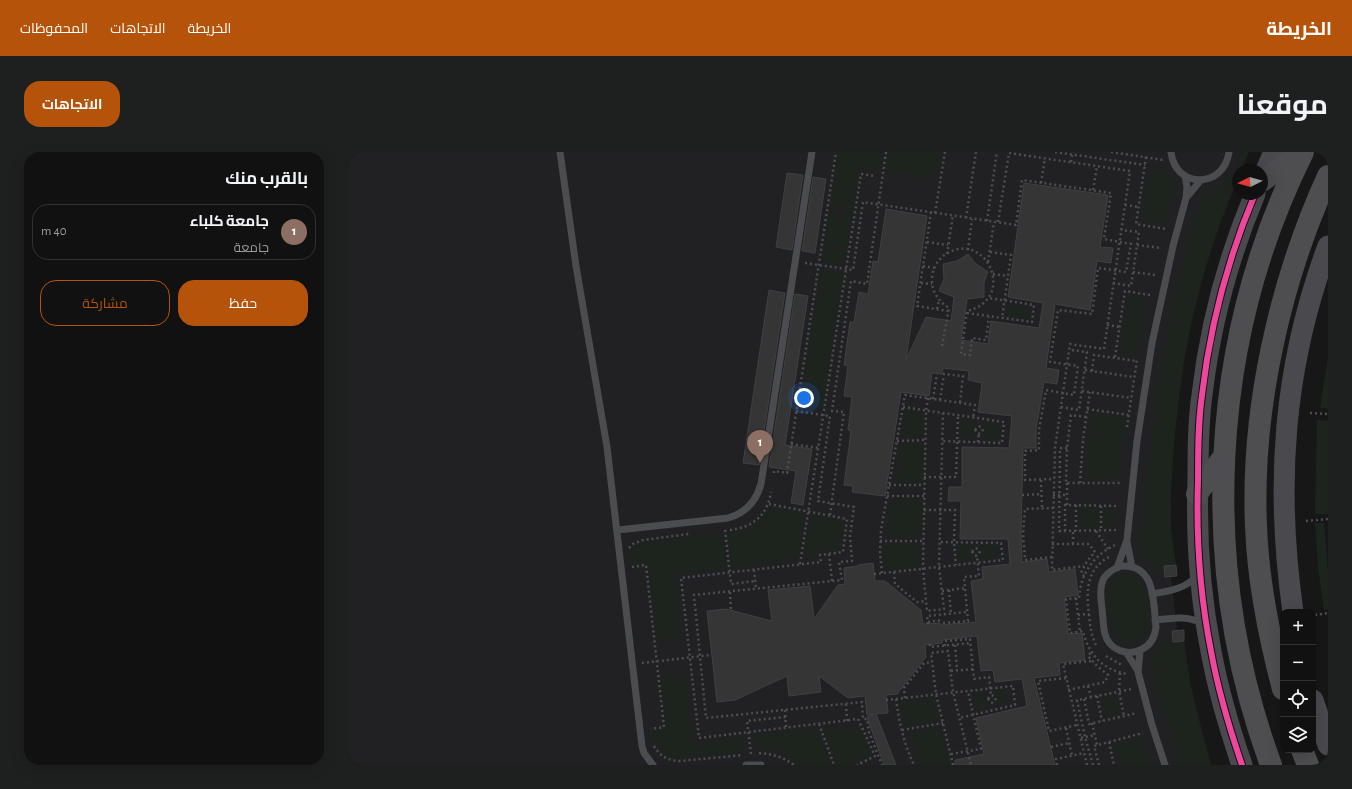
<!DOCTYPE html>
<html lang="ar">
<meta charset="utf-8">
<style>
:root{--surface:#111;--page:#1e1f1f;--text:#f1f3f6;--muted:#9c9d9f;--line:#303131;--accent:#b45309}
body{margin:0;font-family:"Alegreya Sans",Cairo,sans-serif;background:var(--page);color:var(--text);direction:rtl}
.controls{position:absolute;right:12px;bottom:12px;display:grid;overflow:hidden;border-radius:8px;box-shadow:0 4px 16px #0002}
.controls button{width:36px;height:36px;display:grid;place-items:center;padding:0;border:0;border-bottom:1px solid var(--line);background:var(--surface);color:var(--text);font:20px sans-serif}
.compass{position:absolute;left:884px;top:12px;width:36px;height:36px;border-radius:50%;background:var(--surface);box-shadow:0 4px 16px #0002;rotate:264deg}
.you{position:absolute;left:456px;top:246px;width:14px;height:14px;margin:-10px;border:3px solid #fff;border-radius:50%;background:#1a73e8;box-shadow:0 0 0 6px #1a73e833}
.badge{display:grid;place-items:center;width:26px;height:26px;border-radius:50%;background:var(--accent);color:#fff;font-size:13px;font-weight:700}
.pin{position:absolute;translate:-50% -33px;filter:drop-shadow(0 1px 2px #0008)}
.pin::after{content:'';position:absolute;top:21px;width:14px;height:12px;background:inherit;clip-path:polygon(0 0,100% 0,50% 100%)}
.list{margin:0;padding:0;list-style:none}
h2{display:flex;justify-content:space-between;align-items:center;height:52px;margin:0;padding:0 16px;font-size:17px}
h2 small{font-size:13px;font-weight:400;color:var(--muted)}
.list li{display:grid;grid-template-columns:26px 1fr auto;gap:12px;align-items:center;box-sizing:border-box;height:56px;margin:0 8px 8px;padding:0 8px;border:1px solid var(--line);border-radius:16px}
.list b{display:block;font-size:15px;white-space:nowrap}
.list p{margin:0;font-size:13px;white-space:nowrap;color:var(--muted)}
.list em{font-size:13px;font-style:normal;color:var(--muted)}
.actions{display:flex;gap:8px;padding:12px 16px}
.actions a{flex:1;padding:9px 0;border:1px solid var(--accent);border-radius:16px;text-align:center;font-size:14px;color:var(--accent)}
.actions .main{background:var(--accent);color:#fff}
.icon{flex:none;width:22px;height:22px;fill:none;stroke:currentColor;stroke-width:2;stroke-linecap:round;stroke-linejoin:round}
.map{position:relative;flex:none;width:980px;height:613px;overflow:hidden;direction:ltr;border-radius:16px}
header{display:flex;align-items:center;gap:24px;box-sizing:border-box;height:56px;padding:0 20px;background:var(--accent);color:#fff}
header strong{font-size:19px}
nav{display:flex;gap:22px;margin-inline-start:auto;font-size:14px}
.intro{display:flex;align-items:center;justify-content:space-between;box-sizing:border-box;height:96px;padding:0 24px}
h1{margin:0;font-size:28px}
.button{padding:10px 18px;border-radius:16px;background:var(--accent);color:#fff;font-size:14px;font-weight:700}
main{display:flex;gap:24px;padding:0 24px}
aside{flex:1;background:var(--surface);border-radius:16px;box-shadow:0 4px 16px #0002}
.map>svg:first-child{display:block}
</style>
<header>
<strong>الخريطة</strong>
<nav><a>الخريطة</a><a>الاتجاهات</a><a>المحفوظات</a></nav>
</header>
<div class="intro"><h1>موقعنا</h1><a class="button">الاتجاهات</a></div>
<main>
<div class="map">
<svg width="980" height="613" viewBox="0 0 980 613">
<rect width="100%" height="100%" fill="#171717"/>
<path fill="#212123" d="M0,0H901L893,18H890V25L871,75L857,117L846,159L837,202L831,246L826,289L823,333V377L828,413L823,425L829,478L824,479L825,489H836L842,531L852,572L863,613H0Z"/>
<path fill="#1d241e" d="M491,0H535L532,19L511,16L496,113L475,110L477,96L480,97L482,101L487,102L491,100L493,96L491,92L487,89L483,90L480,94L477,93L482,60L485,61C487,64 488,67 492,66C504,65 495,46 486,58L483,57Z
M542,0H593L590,20L584,19L582,27L539,20Z
M893,0H901L893,18H890V25C852,114 830,211 825,307C824,330 821,354 823,377C824,389 826,401 828,413L816,414L817,420H812L803,411L793,404C798,334 805,263 818,193C828,141 841,90 855,39C875,36 892,22 893,0Z
M803,18L818,20L827,31L816,71L796,68Z
M474,117L495,121L474,259L452,255Z
M783,144L798,146L787,204L774,202Z
M659,153L681,157L680,166L657,163Z
M980,205V257L972,256Z
M558,259L575,261L574,285H555Z
M745,260L777,265L770,328L738,327L739,305Z
M613,267L631,271L630,274L627,277L629,284L613,282Z
M969,268L980,269V362H967Z
M634,271L651,275L650,286L632,284L635,278L633,274Z
M554,292H574L573,331H548Z
M546,346H573L572,386H540Z
M423,355L458,362L450,407L384,415L380,381C398,378 412,370 423,355Z
M733,356H750V375H733Z
M757,356L766,357V375H756Z
M465,363L494,369L491,397L469,400V405L457,406Z
M967,371H976L980,419V457L976,458L970,415Z
M374,381L378,416L326,421L333,487L310,489L301,411L282,413C281,402 283,393 295,390Z
M539,392H572L571,414L537,418Z
M609,393H627V396L624,400L625,404L627,405V407L610,409Z
M629,393H647L648,405L630,406L632,400L629,396Z
M777,422C783,422 789,423 793,429C798,435 802,472 799,480C797,485 792,490 786,491C764,495 764,471 762,456C761,449 759,439 762,432C765,426 771,424 777,422Z
M836,489L842,531L852,572L863,613H833L813,549L803,506L810,499L817,490Z
M337,523L345,590L395,585L396,600L326,606C312,602 305,592 305,578L319,576L313,526Z
M662,538L663,549L647,553L648,546L645,543L644,540Z
M642,541V543L640,548L644,554L627,558L625,543Z
M768,543L772,562L758,564L754,546Z
M586,546L591,568L559,573L553,550Z
M487,574L488,580L512,578L523,602L499,613H490L475,575Z
M592,575L602,613H574L562,580Z
M469,576L483,613H452L441,604L433,600L416,597L408,598L406,583Z
M792,585L801,613H773L767,592Z"/>
<path fill="#353536" stroke="#3f4043" d="M439,21L455,23L444,98L428,95Z
M465,25L478,27L467,101L454,99Z
M676,31L760,43L752,95L765,96L763,111L749,109L742,158L707,152L698,216L711,218L709,232L696,230L688,277V296H675L673,382L674,410L699,407L701,420L727,417L730,443L716,445L718,463L720,482L734,481L737,508L711,511L712,523L686,526L707,613H607V608L636,602L628,566L679,554L674,527L647,530L645,518L633,519L629,484L594,488V491L577,493L578,505L549,542L538,543L540,561L528,562L548,613H536L519,565L526,562L519,563L517,544L500,546L471,524L473,540L441,544L439,524L387,548L369,550L359,459L378,457L424,469L420,438L462,434L466,467L490,433L497,432L496,416L510,414V413L525,411L527,429H537L573,458L575,472L592,471V473L628,470L623,429L635,427L634,415L662,412L660,387H612L613,349H600L601,335H614V295L661,296L664,264L630,260L634,231L620,228L621,219L595,216L594,222L584,221L581,244L553,240L537,344L504,340L505,334L496,333L503,279L500,278L504,245L496,244L500,214L496,213L502,170H506L511,140L520,142L525,109L530,110L538,57L579,64L558,208L578,165L603,169L606,145L591,139L596,127L595,112L609,109L620,102L627,111L640,120L636,130V145L619,147L613,188L640,192L643,169L691,176L695,151L660,145Z
M421,138L437,141L411,313L395,311Z
M447,142L460,144L437,293L464,297L455,353L443,351L448,319L421,315Z
M828,413L829,424L817,425L816,414Z
M836,478V489L825,490L824,479Z"/>
<g fill="none" stroke-linecap="round" stroke-linejoin="round">
<path stroke="#4d4e52" stroke-width="2.5" stroke-dasharray="2 3" stroke-linecap="butt" d="M707,0L797,13
M763,0L815,8
M798,5L788,72L818,77
M723,10L725,0
M693,31L697,6
M745,38L749,14
M777,53L791,55
M583,60L569,154L600,159
M587,61L597,0
M618,66L628,0
M639,69L649,0
M650,70L661,1L782,19L756,197L722,192L707,296L704,418L736,414
M579,90L600,93
M789,93L813,96
M620,98L624,67
M642,100L663,103L654,166
M599,102L605,63
M640,110L646,70
M457,111L505,118L515,50L668,73L674,28L763,41L756,87L783,92L778,120L750,116L744,162L710,158L702,210L730,214L726,243L698,238L691,278V298L677,299V328L706,327
M575,114L586,116
M785,120L807,123
M645,122L660,124
M573,131L584,132
M765,131L783,134L791,80L773,78
M589,157L591,148
M619,161L684,170L686,153L641,146
M759,173L772,175
M594,194L601,156C590,149 583,139 584,125C585,116 590,107 598,102C638,77 670,147 619,159L613,202L622,203L624,186L638,188L641,165
M767,205L777,139L802,143
M737,218L786,225
M744,219L746,203L789,209
M734,239L783,246
M580,246L578,259L575,417L579,459L596,457L591,415L595,261
M585,247L589,222
M592,248L596,222L615,224L612,251
M555,255L656,270L654,291L594,289
M713,255L731,258L739,200L722,198
M739,257L781,263
M448,259L482,264L470,349L506,355L502,384L504,409L491,410L494,428L346,443L358,566L514,550L515,567H519L521,580L534,613
M962,261L980,262
M738,265L723,263L719,296L718,331H773
M627.5 278a3.5 3.5 0 1 1 7 0a3.5 3.5 0 1 1-7 0Z
M779,275L789,207
M549,289L577,288
M630,290L631,281
M443,292L471,296
M719,296H712L711,379L770,378
M426,321V319L439,321L488,0
M576,325H608L610,264
M693,328L694,356
M732,331L735,287L742,240
M541,333H576
M674,343L694,342
M705,343H720
M539,344H576
M421,352L499,367L495,400L472,403L473,410L333,426L351,586L510,567L527,604L509,613
M719,353V331
M728,353V379
M753,354V378
M576,358H607L606,390L608,413
M482,363L496,260L484,259L503,129L519,132L538,0
M958,369L980,367
M377,378L383,432L407,429
M382,378C405,375 419,364 423,340
M717,379V353L771,354
M748,379L760,397
M532,389H575
M704,392H741L747,400L739,409L733,421L736,424
M725,392V379
M767,393C745,404 733,421 731,446L718,447L722,481L735,479C740,502 755,518 779,522
M281,396L285,392L295,388L341,382
M624.5 400a3.5 3.5 0 1 1 7 0a3.5 3.5 0 1 1-7 0Z
M481,402L484,429
M704,405L677,408L675,382L677,357L705,356
M452,412L513,22L526,24
M284,415L298,413L316,575L303,577
M406,418L408,437
M546,420L547,432L569,450L578,449
M534,421L532,400L533,378L557,243L627,253L625,266
M526,422L655,408L653,391L592,390
M601,438L603,462
M594,439L617,436
M382,440L383,459
M728,446L732,480
M730,463L741,462
M967,463L980,461
M580,470L595,468
M595,471L620,469L616,425L631,424L629,404
M580,472L579,464L619,460
M582,492V495L623,491
M607,493L609,518
M748,493C743,483 742,473 741,462C738,439 738,416 763,404
M597,494V489L622,487L626,527L641,525L643,544
M758,504L774,513
M294,511L363,503
M603,519L625,517
M772,521L771,539L776,564
M718,526L690,529L701,579L729,573
M740,534L743,545
M720,538L757,530L760,523L749,514L740,504L743,500
M640.5 547a3.5 3.5 0 1 1 7 0a3.5 3.5 0 1 1-7 0Z
M749,544L754,569
M557,546L556,536L576,511L584,510
M548,547C551,570 556,592 566,613
M736,547L741,572L789,561
M538,548L665,534L667,553L611,566
M498,552L499,569
M437,558L438,576
M744,571L749,593
M471,572L486,613
M718,576L724,604
M554,578L595,571
M733,586L747,583
M761,590L766,613
M306,594C312,604 320,609 333,609L395,603
M703,595L721,591
M411,601C425,602 435,605 446,613
M403,602L399,569L438,565
M603,602L633,597L620,539
M605,613L588,542L583,501L600,499L605,540L623,613
M709,613L708,607L736,601
M739,613L715,512L744,509
M745,613L737,585L729,548L784,537
M751,613L746,594L795,581"/>
<path stroke="#4b4c50" stroke-width="7" d="M212,0L228,114L259,295L294,594L296,601L305,613
M823,0C827,37 876,37 881,0
M838,46L853,28
M270,378L380,366C398,361 408,350 413,332L464,0
M779,390L784,415
M774,414C808,413 805,449 808,475C807,484 803,493 794,497C780,505 761,498 757,482C755,474 755,465 754,457C753,447 751,435 756,426C760,420 767,416 774,414Z
M769,416L779,388L789,289L804,191L825,94L838,46L839,35L837,24
M804,442C821,439 837,437 849,424
M807,468C824,466 840,463 856,472
M792,499L790,520L804,573L817,613
M778,500L790,519
M398,613H413"/>
<path stroke="#4a4a4e" stroke-width="21" d="M914,27L926,0
M945,460C927,333 935,215 980,94
M965,548L980,593
M894,613C881,575 870,538 863,499C852,443 848,385 850,328C850,299 850,271 854,243C862,174 880,106 907,42"/>
<path stroke="#4e4e51" stroke-width="22" d="M914,29L953,1
M849,342L876,304
M935,537C921,484 910,429 908,374C903,258 932,129 980,24
M954,598L960,613
M923,613C850,415 861,189 955,0"/>
<defs>
<path id="cycleway" d="M894,613C881,575 870,538 863,499C852,443 848,385 850,328C850,299 850,271 854,243C862,174 880,106 907,42"/>
</defs>
<use href="#cycleway" stroke="#111113" stroke-width="8"/>
<use href="#cycleway" stroke="#ed469a" stroke-width="6"/>
</g>
</svg>
<div class="controls">
<button>+</button>
<button>−</button>
<button><svg class="icon" aria-label="locate" viewBox="0 0 24 24"><circle cx="12" cy="12" r="6"/><path d="M12 2v4M12 18v4M2 12h4M18 12h4"/></svg></button>
<button><svg class="icon" aria-label="layers" viewBox="0 0 24 24"><path d="M12 4l9 5-9 5-9-5zM3 14l9 5 9-5"/></svg></button>
</div>
<svg class="compass" viewBox="-18 -18 36 36"><path d="M0-13l5 13h-10z" fill="#e53935"/><path d="M0 13l5-13h-10z" fill="#9c9d9f"/></svg>
<div class="you"></div>
<div class="pin badge" style="left:412px;top:311px;background:#8d6e63">1</div>
</div>
<aside>
<h2>بالقرب منك<small></small></h2>
<ul class="list">
<li><span class="badge" style="background:#8d6e63">1</span><div><b>جامعة كلباء</b><p>جامعة</p></div><em>40 m</em></li>
</ul>
<div class="actions"><a class="main">حفظ</a><a>مشاركة</a></div>
</aside>
</main>
